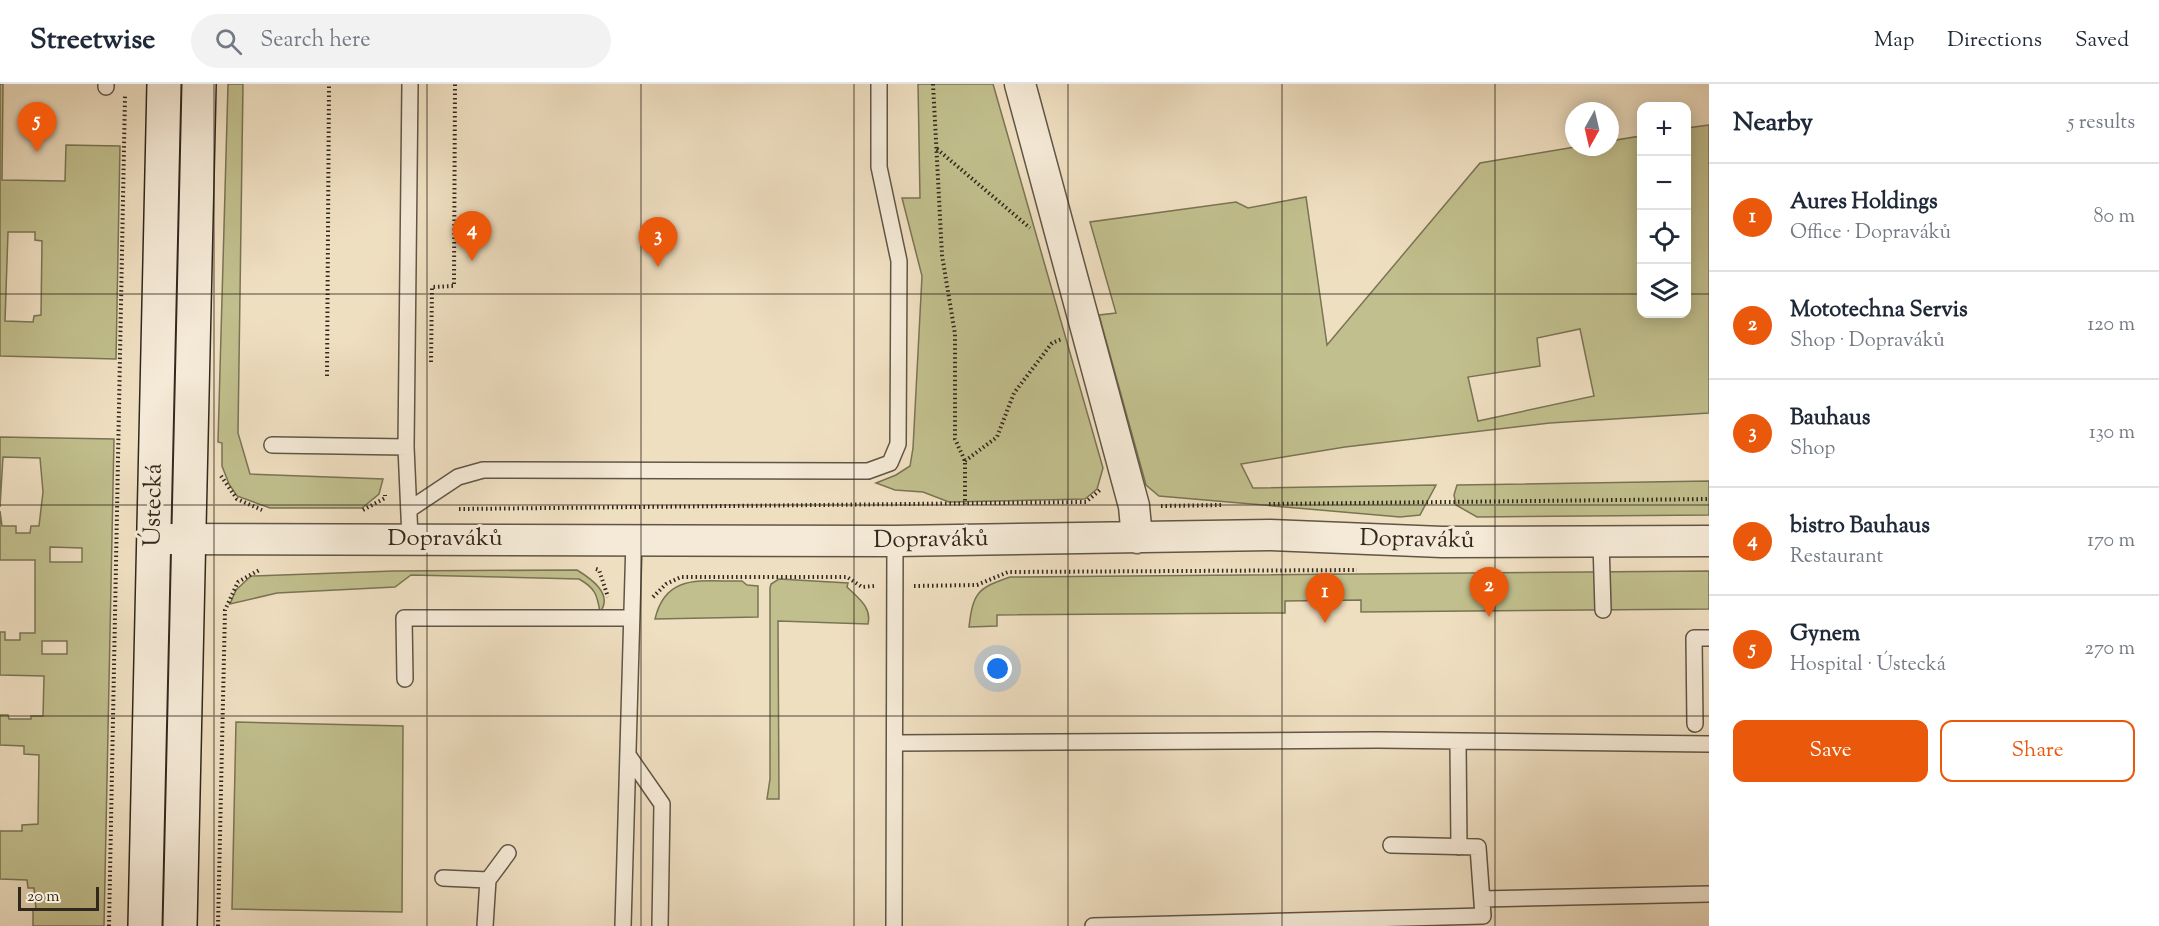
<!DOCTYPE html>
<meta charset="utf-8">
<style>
:root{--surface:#fff;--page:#f2f2f3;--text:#1f2937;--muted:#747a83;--line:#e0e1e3;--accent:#ea580c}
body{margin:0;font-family:"Sorts Mill Goudy",serif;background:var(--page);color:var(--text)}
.controls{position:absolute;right:18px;top:18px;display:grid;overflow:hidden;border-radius:12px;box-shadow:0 3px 15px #0003}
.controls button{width:54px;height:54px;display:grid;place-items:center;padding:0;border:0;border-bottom:2px solid var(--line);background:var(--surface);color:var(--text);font:30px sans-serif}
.compass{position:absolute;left:1565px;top:18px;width:54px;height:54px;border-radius:50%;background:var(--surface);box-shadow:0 3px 15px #0003;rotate:188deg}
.scale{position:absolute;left:18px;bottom:15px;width:81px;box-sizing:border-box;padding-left:6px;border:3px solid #31281d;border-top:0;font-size:16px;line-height:21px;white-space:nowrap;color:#31281d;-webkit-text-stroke:4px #f5ead7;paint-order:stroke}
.you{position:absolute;left:998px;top:585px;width:21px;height:21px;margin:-15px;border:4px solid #fff;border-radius:50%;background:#1a73e8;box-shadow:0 0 0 9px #1a73e833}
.badge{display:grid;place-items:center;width:39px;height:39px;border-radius:50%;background:var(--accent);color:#fff;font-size:20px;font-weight:700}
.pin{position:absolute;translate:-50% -50px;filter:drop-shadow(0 2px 3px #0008)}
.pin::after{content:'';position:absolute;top:32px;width:21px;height:18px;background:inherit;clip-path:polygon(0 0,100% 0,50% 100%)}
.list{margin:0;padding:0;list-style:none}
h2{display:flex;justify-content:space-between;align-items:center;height:78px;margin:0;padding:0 24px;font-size:26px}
h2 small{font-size:20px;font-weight:400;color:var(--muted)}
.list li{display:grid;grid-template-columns:39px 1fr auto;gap:18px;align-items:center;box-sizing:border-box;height:108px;padding:0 24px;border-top:2px solid var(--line)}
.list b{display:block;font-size:22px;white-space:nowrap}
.list p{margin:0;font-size:20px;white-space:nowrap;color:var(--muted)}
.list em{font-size:20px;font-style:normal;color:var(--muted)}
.actions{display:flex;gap:12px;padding:18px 24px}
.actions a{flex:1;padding:14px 0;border:2px solid var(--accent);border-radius:12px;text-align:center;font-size:21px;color:var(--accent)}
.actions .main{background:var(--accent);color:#fff}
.icon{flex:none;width:33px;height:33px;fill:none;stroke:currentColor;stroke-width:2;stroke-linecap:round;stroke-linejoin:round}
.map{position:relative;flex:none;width:1709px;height:842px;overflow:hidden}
header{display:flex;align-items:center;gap:36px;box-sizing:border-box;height:84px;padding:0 30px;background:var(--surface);border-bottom:2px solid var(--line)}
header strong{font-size:28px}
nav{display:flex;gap:33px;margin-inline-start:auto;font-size:21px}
.search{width:420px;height:54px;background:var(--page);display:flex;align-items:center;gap:15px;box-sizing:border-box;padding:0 21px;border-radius:33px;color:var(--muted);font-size:22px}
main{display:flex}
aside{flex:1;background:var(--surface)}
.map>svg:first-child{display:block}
</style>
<header>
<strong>Streetwise</strong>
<div class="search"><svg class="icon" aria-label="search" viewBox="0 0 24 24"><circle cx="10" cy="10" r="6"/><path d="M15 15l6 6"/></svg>Search here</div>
<nav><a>Map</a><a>Directions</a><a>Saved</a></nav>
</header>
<main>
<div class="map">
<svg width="1709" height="842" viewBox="0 0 1709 842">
<rect width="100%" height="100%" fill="#efdfc1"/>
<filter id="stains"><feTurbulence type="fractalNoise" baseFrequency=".00333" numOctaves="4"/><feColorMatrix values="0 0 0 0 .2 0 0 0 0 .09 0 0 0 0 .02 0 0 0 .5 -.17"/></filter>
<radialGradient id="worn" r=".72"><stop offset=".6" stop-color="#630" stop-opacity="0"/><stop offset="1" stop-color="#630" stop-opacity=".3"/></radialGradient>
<path fill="#c1bf8d" stroke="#797455" stroke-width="1.5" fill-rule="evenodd" d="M0,0H3L2,96L65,97L66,61L120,62L116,275L0,272ZM8,148H35V156L42,157L41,231L34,232L33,238L5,237Z
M228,0H243L238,349L250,390L383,395L379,410L362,424H270L237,412L229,400L222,382V359L218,358Z
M918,0H993L1103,384L1097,405L1085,415L949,418L923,408L895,406L876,399L896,391L910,382L913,364L922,192L902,114H920Z
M1709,41V329L1550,339L1345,363L1241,380L1253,404L1436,401L1420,431L1400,433L1159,412L1146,401L1099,231L1116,229L1090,138L1236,118L1248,124L1306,113L1327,261L1480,79L1575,63H1610V57L1641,52L1642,230H1686L1687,44ZM1580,245L1594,312L1478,337L1468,293L1540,282L1537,254Z
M0,353L114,355L104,842H33V826L36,825L34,804H28L27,796L0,795V747H22V741L38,740L39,671L24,670V662L0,661V631H8L9,635H31V632H43L44,592L0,591V548H5V556H20V549H35V476H0V427L2,442H16V449H30L31,442H39L43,408L40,374L3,373L0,423ZM50,463L82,464V478H50ZM42,557H67V570H42Z
M1709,397V431L1477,433L1456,421L1454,411L1457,401Z
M577,486C590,494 614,510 600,528C597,510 595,504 579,495L411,491L395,503L277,509L230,520L236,506L251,492L393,487Z
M1709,487V525L1361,528V516L1285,517V529L997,531V542L969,543C973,508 978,504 1010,493Z
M779,495L848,499L847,503C858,514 872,523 868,540L778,537L779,715H767L770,695V504L771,500Z
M742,497L747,501L758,502V533L655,535C666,488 703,498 742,497Z
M236,638L403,642L402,828L232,825Z"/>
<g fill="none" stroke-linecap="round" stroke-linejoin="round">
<defs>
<path id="service" d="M106,3V0
M272,361L406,363
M410,425L458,393L483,386L853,387H868L890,379L898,360L899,177L879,83V0
M410,454L406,363L410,0
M1601,458L1603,526
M405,595L404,534H631
M1695,640L1694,554H1709
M896,659L1378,656L1709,660
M1458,659L1459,763
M628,671L662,720L660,842
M443,794L488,796
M1482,815L1709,810
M485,842L488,796L508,769
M623,842L634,456
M894,842L895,457
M1093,842L1483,832L1478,763L1391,761"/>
<path id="minor" d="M1020,0L1134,422L1137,454
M153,455L895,457L1270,451L1442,458L1709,457"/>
<path id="secondary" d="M145,842L164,0
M180,842L199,0"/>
</defs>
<use href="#service" stroke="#605646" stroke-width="18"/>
<use href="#minor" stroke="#605646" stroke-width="33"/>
<use href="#secondary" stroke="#31281d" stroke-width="36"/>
<path stroke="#31281d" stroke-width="4" stroke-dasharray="1.5 3" stroke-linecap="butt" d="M933,0L942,171L955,250V355L965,377V420
M937,65L1030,144
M431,278L432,203L454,202L455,0
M327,292L329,0
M965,377L997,353L1014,309L1052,259L1062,255
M221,392L237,415L262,426
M1269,420L1709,415
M1161,422L1222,421
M459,425L1086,418L1100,406
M363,426L385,414V411
M596,485L599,486L608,513
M1489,485L1490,527
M914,502L977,501L1008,488L1357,486
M653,513L666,500L681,493H847L862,503L874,502
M109,842L125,12
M218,842L225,526L238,498L261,485"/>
<use href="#service" stroke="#f5ead7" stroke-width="15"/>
<use href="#minor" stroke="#f5ead7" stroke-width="30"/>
<use href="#secondary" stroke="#f5ead7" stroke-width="33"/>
</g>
<path fill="none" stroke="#31281d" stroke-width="1.5" stroke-opacity="0.55" d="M214,0V842M427,0V842M641,0V842M854,0V842M1068,0V842M1282,0V842M1495,0V842M0,210H1642M1686,210H1709M0,421H1709M0,632H1709"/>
<g text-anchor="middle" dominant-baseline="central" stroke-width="6" stroke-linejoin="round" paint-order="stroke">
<g font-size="24" fill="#31281d" stroke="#f5ead7">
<text transform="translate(154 421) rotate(-89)">Ústecká</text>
<text x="445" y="455">Dopraváků</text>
<text transform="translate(931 456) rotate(-1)">Dopraváků</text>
<text transform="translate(1417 456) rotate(1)">Dopraváků</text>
</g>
</g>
<rect width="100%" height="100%" filter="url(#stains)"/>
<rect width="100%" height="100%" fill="url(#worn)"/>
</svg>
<div class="controls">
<button>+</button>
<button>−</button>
<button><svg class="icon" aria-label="locate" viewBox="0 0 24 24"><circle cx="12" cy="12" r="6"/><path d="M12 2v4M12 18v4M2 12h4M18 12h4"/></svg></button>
<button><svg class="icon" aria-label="layers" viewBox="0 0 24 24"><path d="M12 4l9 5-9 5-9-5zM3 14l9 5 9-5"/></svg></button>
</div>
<svg class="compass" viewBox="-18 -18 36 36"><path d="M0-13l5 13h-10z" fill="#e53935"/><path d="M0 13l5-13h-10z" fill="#747a83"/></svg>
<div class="scale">20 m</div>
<div class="you"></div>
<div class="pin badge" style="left:1325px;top:539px">1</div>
<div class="pin badge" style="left:1489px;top:533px">2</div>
<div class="pin badge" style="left:658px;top:183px">3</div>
<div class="pin badge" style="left:472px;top:177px">4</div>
<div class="pin badge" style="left:37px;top:68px">5</div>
</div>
<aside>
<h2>Nearby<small>5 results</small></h2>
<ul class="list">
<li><span class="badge">1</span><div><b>Aures Holdings</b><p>Office · Dopraváků</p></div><em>80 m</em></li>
<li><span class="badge">2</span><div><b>Mototechna Servis</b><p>Shop · Dopraváků</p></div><em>120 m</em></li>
<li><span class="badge">3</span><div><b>Bauhaus</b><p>Shop</p></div><em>130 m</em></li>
<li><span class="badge">4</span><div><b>bistro Bauhaus</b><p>Restaurant</p></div><em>170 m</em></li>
<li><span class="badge">5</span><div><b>Gynem</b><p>Hospital · Ústecká</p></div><em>270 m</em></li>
</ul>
<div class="actions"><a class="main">Save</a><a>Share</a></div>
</aside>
</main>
